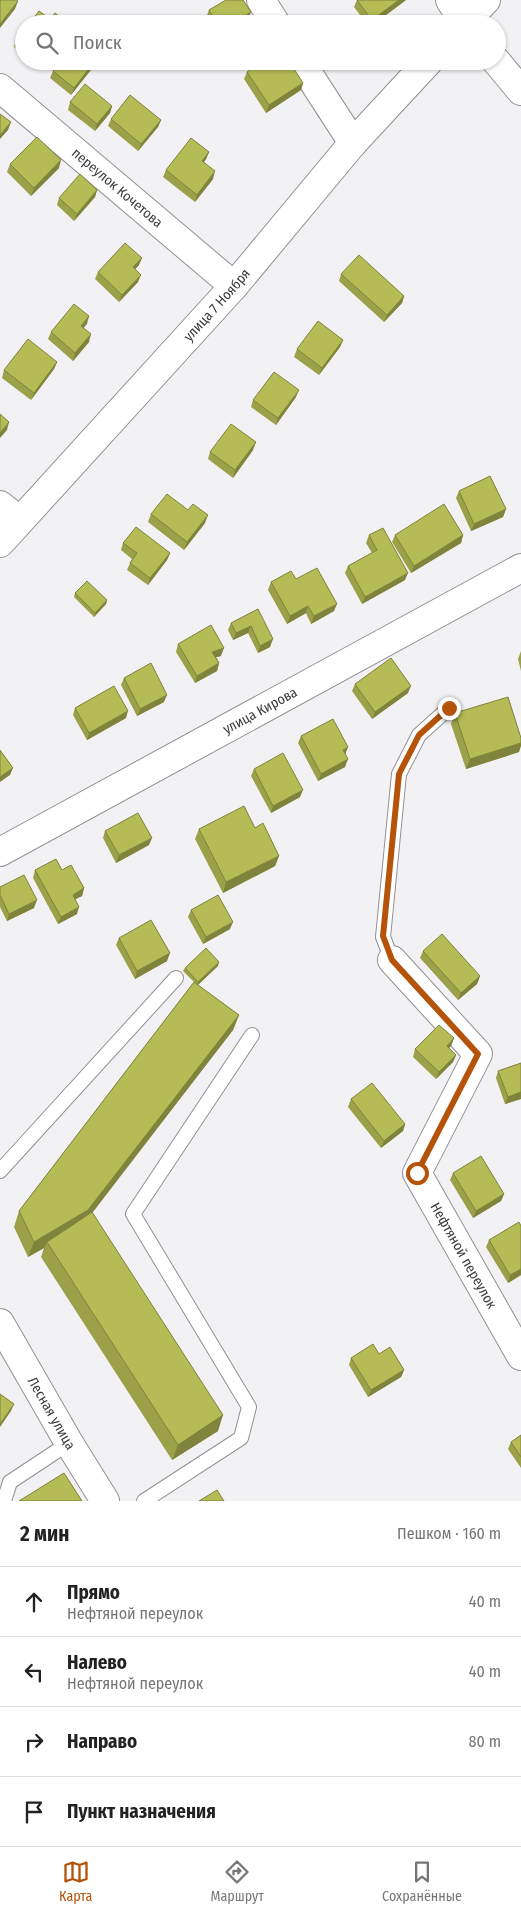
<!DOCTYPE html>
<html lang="ru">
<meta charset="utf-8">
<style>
:root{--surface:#fff;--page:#f2f2f2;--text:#222;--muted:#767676;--line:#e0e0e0;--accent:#b45309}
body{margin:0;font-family:"Fira Sans Condensed",sans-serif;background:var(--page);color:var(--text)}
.stop{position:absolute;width:15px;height:15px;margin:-11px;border:4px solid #b45309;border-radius:50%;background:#fff}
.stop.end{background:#b45309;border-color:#fff;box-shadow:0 1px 5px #0008}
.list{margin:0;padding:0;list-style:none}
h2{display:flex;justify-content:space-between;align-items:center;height:65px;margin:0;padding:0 20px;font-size:21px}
h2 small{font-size:16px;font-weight:400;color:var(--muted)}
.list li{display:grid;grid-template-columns:32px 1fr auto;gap:15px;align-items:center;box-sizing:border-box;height:70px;padding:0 20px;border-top:1px solid var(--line)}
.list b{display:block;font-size:19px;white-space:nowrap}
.list p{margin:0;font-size:16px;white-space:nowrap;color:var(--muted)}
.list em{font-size:16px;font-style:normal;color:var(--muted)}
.icon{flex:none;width:28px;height:28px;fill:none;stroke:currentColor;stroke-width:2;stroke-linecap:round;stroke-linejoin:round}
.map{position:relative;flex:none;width:521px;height:1501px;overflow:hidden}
.search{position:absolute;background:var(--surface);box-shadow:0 1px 4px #0004;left:15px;right:15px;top:15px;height:55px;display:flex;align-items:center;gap:12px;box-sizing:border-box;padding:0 18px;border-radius:28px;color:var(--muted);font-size:19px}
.sheet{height:345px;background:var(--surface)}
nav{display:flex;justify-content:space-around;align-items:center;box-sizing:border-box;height:70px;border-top:1px solid var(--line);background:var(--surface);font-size:14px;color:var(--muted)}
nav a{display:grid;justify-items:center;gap:2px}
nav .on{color:var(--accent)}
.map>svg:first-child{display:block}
</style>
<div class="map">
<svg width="521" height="1501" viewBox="0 0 521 1501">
<rect width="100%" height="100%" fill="#f2f1f4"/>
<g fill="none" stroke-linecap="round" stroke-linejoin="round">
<defs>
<path id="service" d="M392,960L383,937L399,774L419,735L449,708
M0,1171L176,978
M4,1501L10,1482L69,1443
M144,1501L241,1438L249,1407L133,1214L252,1035"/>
<g id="minor">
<path d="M261,0L276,24"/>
<path d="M450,0L465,24"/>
<path d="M300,61L353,143"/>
<path d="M496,61L521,91"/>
<path id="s1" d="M0,88L234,286"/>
<path d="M0,505L19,520"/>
<path id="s2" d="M392,960L478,1054L417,1173L521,1356"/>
</g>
<g id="tertiary">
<path id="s3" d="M0,852L521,568"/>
</g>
<g id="primary">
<path d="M463,24L486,0"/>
<path id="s4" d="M0,543L234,286L353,143L429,61"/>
<path id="s5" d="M0,1323L69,1443L105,1501"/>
</g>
</defs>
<use href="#service" stroke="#929093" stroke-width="16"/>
<use href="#minor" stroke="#929093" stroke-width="30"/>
<use href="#tertiary" stroke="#929093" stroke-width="30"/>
<use href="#primary" stroke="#929093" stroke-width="30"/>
<use href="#service" stroke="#fff" stroke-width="14"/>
<use href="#minor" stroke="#fff" stroke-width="28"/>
<use href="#tertiary" stroke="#fff" stroke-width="28"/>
<use href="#primary" stroke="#fff" stroke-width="28"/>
</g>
<path fill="#9ca149" d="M357,0H406L374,24H367L354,7Z
M209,10L248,19L241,24H210L206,18Z
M24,31V55L14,47L16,40Z
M94,66L71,95L50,78L53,71Z
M247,72L303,83L301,90L266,113L244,79Z
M70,102L112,106L110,113L95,131L68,110Z
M111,119L161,120L158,127L138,151L108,126Z
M209,152L206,159L204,162L213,179L195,202L163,177L166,170Z
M10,164L59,168L31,196L7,172Z
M97,190L95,197L74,221L57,205L59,198Z
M139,265L135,269L138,282L119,302L95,279L98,272Z
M341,274L404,296L402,303L384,322L339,281Z
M87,324L83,327L89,342L73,361L48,339L51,332Z
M343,340L340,347L319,375L294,357L297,349Z
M57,362L54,369L31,400L2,378L4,370Z
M296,397L276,425L251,407L253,400Z
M253,450L233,478L208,459L210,452Z
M459,491L506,509L503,517L471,531L456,498Z
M188,510L205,523L184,550L148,522L151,514Z
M369,535L405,580L362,604L345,573L348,566L372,553L366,543Z
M395,535H463L461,543L411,573L392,542Z
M123,543L170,553L167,560L148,585L127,570L130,563L132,559L121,550Z
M296,579L334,611L311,624L306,613L287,624L268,590L271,582Z
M75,593L107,600L106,604L94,617L74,597Z
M258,609L270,647L258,653L248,633L233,640L228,630L231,623Z
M178,644L221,656L216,657L219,663L217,671L195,683L176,652Z
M521,651V671L518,659Z
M124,678L164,702L137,716L121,685Z
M355,684L408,693L372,719L352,691Z
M75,708L126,718L87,740L73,715Z
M455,713L519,752L466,769L451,724Z
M301,736L346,754L345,767L318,781L298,743Z
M254,769L300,797L271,813L251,776Z
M255,828L279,856L275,866L223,893L195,839L199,829Z
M105,831L149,845L116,863L103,838Z
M35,870H62L84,888L82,896L75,899L77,914L58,924L33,878Z
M0,887L34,908L7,921L0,907Z
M191,910L230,929L203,944L188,917Z
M119,938L167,961L135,979L116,945Z
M423,951L480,976L477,984L458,1000L420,958Z
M218,966L197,985L239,1015L233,1030L92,1212L218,1431L172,1460L41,1257L44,1248L28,1257L14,1227L19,1211L194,982L183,971L185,968Z
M454,1038L451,1046L449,1048L456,1055L453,1062L436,1079L413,1057L415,1049Z
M521,1063V1099L505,1104L496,1078L498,1071Z
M351,1099L405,1124L403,1131L381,1148L348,1107Z
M453,1173L504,1194L501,1201L473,1218L450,1180Z
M521,1226V1275L508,1283L486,1247L489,1240Z
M351,1358L404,1370L401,1377L368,1397L349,1365Z
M521,1435V1468L508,1449L511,1442Z"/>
<path fill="#7f833c" d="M399,0H406L374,24H370L372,20Z
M18,1L15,9L0,28V24Z
M251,12L248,19L241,24H232Z
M95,61H96L94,66L71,95L74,88Z
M303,83L301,90L266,113L269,105Z
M112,106L110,113L95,131L97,124Z
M161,120L158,127L138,151L141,144Z
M11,122L8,130L0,139V135Z
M209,152L206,159L200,168L202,161Z
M61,160L59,168L31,196L34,188Z
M215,171L213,179L195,202L197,195Z
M97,190L95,197L74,221L77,214Z
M142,258L139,265L130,275L133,267Z
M141,275L138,282L119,302L122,295Z
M404,296L402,303L384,322L387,315Z
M89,316L87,324L79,333L81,326Z
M91,334L89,342L73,361L75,353Z
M343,340L340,347L319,375L322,368Z
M57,362L54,369L31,400L34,393Z
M299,390L296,397L276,425L278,418Z
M9,422L7,430L0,438V433Z
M256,442L253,450L233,478L235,470Z
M506,509L503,517L471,531L474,524Z
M208,515L205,523L184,550L187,542Z
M463,535L461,543L411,573L414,566Z
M170,553L167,560L148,585L150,578Z
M408,573L405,580L362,604L365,597Z
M107,600L106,604L94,617L95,613Z
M337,604L334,611L311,624L314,616Z
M308,606L306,613L287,624L290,616Z
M251,626L248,633L233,640L236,633Z
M273,639L270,647L258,653L260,646Z
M224,648L221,656L210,659L212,652Z
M219,663L217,671L195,683L197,676Z
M411,686L408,693L372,719L375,712Z
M167,695L164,702L137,716L140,709Z
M128,711L126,718L87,740L89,733Z
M521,743V746L519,752L466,769L470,759Z
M348,747L345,755L343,750Z
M348,759L345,767L318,781L321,774Z
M13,768L10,775L0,782V777Z
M303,790L300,797L271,813L273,806Z
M152,838L149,845L116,863L119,855Z
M279,856L275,866L223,893L226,882Z
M84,888L82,896L70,902L73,895Z
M37,900L34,908L7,921L9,914Z
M79,907L77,914L58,924L61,917Z
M233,922L230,929L203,944L206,937Z
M170,953L167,961L135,979L137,971Z
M219,962L218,966L197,986L198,982Z
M480,976L477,984L458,1000L461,993Z
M239,1015L233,1030L83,1225L47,1242L44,1248L28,1257L34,1242Z
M454,1038L451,1046L444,1053L447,1046Z
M456,1055L453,1062L436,1079L439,1072Z
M521,1092V1099L505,1104L508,1097Z
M405,1124L403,1131L381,1148L384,1141Z
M504,1194L501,1201L473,1218L476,1211Z
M521,1269V1275L508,1283L510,1275Z
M404,1370L401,1377L368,1397L371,1390Z
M14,1404L11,1411L0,1427V1424Z
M223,1415L218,1431L172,1460L178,1445Z"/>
<path fill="#b5bb55" stroke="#7f833c" d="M0,0H16L18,1L0,24Z
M226,0H243L251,12L232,24H217L209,10Z
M357,0H399L372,20Z
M39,11L50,19L55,13L68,24H29Z
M24,31V46L16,40Z
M60,61H95L74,88L53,71Z
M262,61H289L303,83L269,105L247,72Z
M85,84L112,106L97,124L70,102Z
M130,95L161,120L141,144L111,119Z
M0,114L11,122L0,135Z
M37,137L61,160L34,188L10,164Z
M191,138L209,152L202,161L215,171L197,195L166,170Z
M80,174L97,190L77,214L59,198Z
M125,243L142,258L133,267L141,275L122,295L98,272Z
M359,255L404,296L387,315L341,274Z
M74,304L89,316L81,326L91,334L75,353L51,332Z
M318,321L343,340L322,368L297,349Z
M28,339L57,362L34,393L4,370Z
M274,372L299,390L278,418L253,400Z
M0,414L9,422L0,433Z
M231,424L256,442L235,470L210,452Z
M490,476L506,509L474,524L459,491Z
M167,494L188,510L193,504L208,515L187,542L151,514Z
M444,504L463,535L414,566L395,535Z
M136,527L170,553L150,578L130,563L137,553L123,543Z
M383,528L408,573L365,597L348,566L377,550L369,535Z
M317,568L337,604L314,616L308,606L290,616L271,582L291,571L296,579Z
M87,581L107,600L95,613L75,593Z
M258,609L273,639L260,646L251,626L236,633L231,623Z
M211,625L224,648L212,652L219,663L197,676L178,644Z
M391,658L411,686L375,712L355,684Z
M151,663L167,695L140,709L124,678Z
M114,686L128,711L89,733L75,708Z
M508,697L521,738V743L470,759L455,713Z
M333,719L348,747L343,750L348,759L321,774L301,736Z
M0,750L13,768L0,777Z
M283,753L303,790L273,806L254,769Z
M244,806L255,828L263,823L279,856L226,882L199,829Z
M138,813L152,838L119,855L105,831Z
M56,859L62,870L71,865L84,888L73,895L79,907L61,917L35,870Z
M24,875L37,900L9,914L0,895V887Z
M218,895L233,922L206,937L191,910Z
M151,920L170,953L137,971L119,938Z
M442,934L480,976L461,993L423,951Z
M206,948L219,962L198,982L185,968Z
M194,982L239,1015L88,1210L34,1242L19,1211Z
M439,1025L454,1038L447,1046L456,1055L439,1072L415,1049Z
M521,1063V1092L508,1097L498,1071Z
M372,1083L405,1124L384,1141L351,1099Z
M481,1156L504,1194L476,1211L453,1173Z
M92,1212L223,1415L178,1445L47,1242Z
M519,1222L521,1226V1269L510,1275L489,1240Z
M373,1344L379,1354L390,1347L404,1370L371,1390L351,1358Z
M0,1394L14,1404L0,1424Z
M521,1435V1457L511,1442Z
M64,1473L82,1501H19Z
M217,1490L224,1501H199Z"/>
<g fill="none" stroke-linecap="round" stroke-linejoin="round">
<path stroke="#b45309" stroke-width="6" d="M417,1173L478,1054L392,960L383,936L399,774L419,735L449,708"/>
</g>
<g text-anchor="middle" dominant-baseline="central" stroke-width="4" stroke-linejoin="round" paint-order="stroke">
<g font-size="14" fill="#3c3c3d" stroke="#fff">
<text stroke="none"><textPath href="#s1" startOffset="154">переулок Кочетова</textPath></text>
<text stroke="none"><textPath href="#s4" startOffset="322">улица 7 Ноября</textPath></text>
<text stroke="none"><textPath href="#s3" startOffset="296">улица Кирова</textPath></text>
<text stroke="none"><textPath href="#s2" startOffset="356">Нефтяной переулок</textPath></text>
<text stroke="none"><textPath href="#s5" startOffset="104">Лесная улица</textPath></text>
</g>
</g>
</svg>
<div class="stop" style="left:417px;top:1173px"></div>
<div class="stop end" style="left:449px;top:708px"></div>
<div class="search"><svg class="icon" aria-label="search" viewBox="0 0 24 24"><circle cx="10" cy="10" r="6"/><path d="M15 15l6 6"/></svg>Поиск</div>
</div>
<section class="sheet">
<h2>2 мин<small>Пешком · 160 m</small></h2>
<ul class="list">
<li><svg class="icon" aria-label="ahead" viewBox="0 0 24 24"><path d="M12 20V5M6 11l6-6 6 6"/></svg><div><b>Прямо</b><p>Нефтяной переулок</p></div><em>40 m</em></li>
<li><svg class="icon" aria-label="left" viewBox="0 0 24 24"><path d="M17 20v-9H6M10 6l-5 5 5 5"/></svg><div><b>Налево</b><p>Нефтяной переулок</p></div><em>40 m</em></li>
<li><svg class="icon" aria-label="right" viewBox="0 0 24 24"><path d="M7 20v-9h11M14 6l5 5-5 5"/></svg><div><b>Направо</b></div><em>80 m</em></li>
<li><svg class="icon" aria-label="arrive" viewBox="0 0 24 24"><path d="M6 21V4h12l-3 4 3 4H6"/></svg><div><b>Пункт назначения</b></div></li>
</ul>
</section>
<nav>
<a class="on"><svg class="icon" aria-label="map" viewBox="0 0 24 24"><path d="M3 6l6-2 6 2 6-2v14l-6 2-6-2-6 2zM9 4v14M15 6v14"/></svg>Карта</a>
<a><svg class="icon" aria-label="directions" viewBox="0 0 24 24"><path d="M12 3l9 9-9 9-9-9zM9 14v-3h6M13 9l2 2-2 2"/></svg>Маршрут</a>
<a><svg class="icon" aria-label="saved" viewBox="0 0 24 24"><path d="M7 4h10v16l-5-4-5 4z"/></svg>Сохранённые</a>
</nav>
